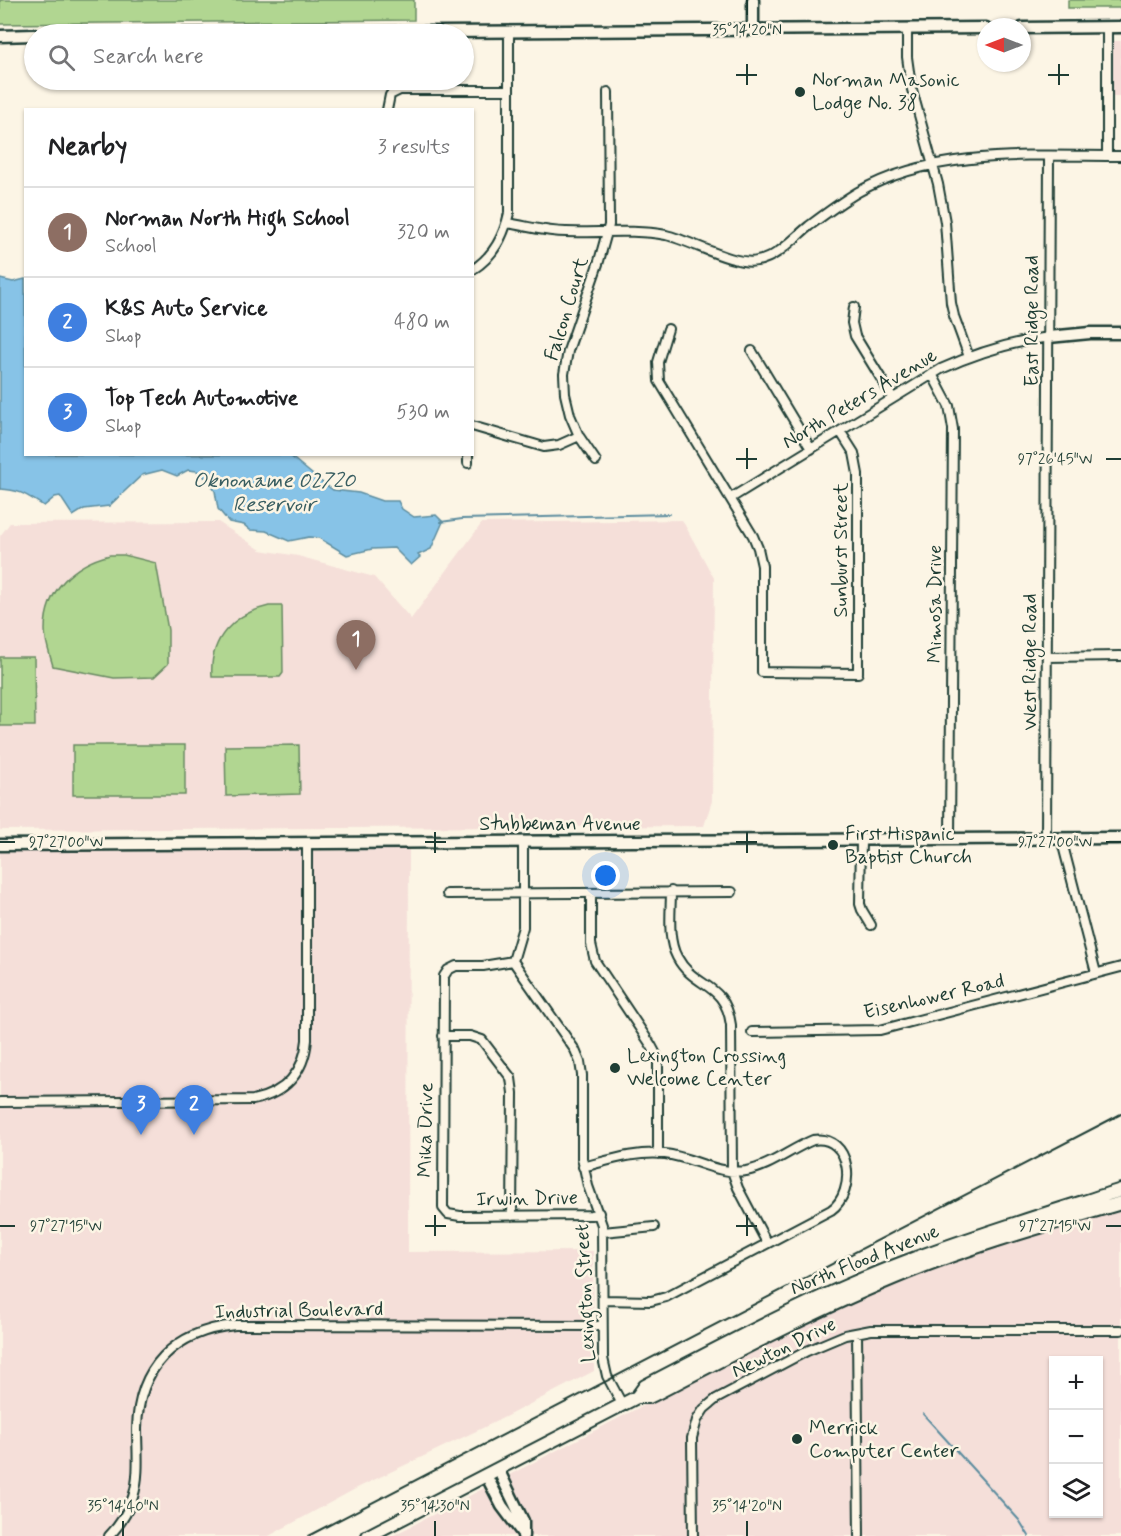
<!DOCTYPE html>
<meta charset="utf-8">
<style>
:root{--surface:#fff;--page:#f6f6f6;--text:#202124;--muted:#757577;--line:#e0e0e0;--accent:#1f3d34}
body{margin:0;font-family:Mynerve,sans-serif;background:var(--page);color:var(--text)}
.controls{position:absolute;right:18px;bottom:18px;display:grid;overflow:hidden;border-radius:0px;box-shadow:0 2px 4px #0004}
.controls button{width:54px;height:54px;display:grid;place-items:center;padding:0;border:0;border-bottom:2px solid var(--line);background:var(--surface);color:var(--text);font:30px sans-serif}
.compass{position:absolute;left:977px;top:18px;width:54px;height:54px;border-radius:50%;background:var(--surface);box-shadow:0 2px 4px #0004;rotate:270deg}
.you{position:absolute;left:606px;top:876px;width:21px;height:21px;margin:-15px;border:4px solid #fff;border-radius:50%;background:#1a73e8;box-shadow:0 0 0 9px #1a73e833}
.badge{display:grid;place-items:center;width:39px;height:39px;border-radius:50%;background:var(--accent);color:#fff;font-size:20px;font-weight:700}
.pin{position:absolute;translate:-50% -50px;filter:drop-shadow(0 2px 3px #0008)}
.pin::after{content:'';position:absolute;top:32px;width:21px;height:18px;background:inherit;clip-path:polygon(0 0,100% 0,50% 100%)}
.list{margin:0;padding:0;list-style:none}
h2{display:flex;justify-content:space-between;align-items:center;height:78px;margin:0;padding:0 24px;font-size:26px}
h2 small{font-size:20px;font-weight:400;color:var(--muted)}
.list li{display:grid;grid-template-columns:39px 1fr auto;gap:18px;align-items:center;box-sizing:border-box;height:90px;padding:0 24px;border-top:2px solid var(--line)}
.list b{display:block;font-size:22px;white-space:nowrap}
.list p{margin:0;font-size:20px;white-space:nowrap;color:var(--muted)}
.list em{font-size:20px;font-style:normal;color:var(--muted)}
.icon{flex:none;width:33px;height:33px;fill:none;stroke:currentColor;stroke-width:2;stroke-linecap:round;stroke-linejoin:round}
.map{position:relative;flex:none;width:1121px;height:1536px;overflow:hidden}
.search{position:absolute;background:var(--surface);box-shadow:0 2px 4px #0004;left:24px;top:24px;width:450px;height:66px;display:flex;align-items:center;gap:15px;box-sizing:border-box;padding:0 21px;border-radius:33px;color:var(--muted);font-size:22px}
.panel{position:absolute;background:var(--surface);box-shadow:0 2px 4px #0004;left:24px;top:108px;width:450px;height:348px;border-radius:0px}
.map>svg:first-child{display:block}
</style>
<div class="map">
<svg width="1121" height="1536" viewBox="0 0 1121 1536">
<rect width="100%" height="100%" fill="#fcf5e5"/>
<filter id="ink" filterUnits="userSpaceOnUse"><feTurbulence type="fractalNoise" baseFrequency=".0167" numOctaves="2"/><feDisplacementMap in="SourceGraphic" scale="12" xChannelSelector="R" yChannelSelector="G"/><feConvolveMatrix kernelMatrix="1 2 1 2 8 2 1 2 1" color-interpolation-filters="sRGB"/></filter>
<g filter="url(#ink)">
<path fill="#f5dfd9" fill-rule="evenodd" d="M1112,41H1121V97H1109Z
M682,520L714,578L712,801L704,826L0,830V536L10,523L218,522L261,550L298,556L374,577L411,619L482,523Z
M409,850L408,1252L593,1251L594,1371L493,1423L357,1488L269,1536H0V852Z
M1121,1208V1536H392L792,1328L875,1290L991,1247ZM1054,1360H1098V1514H1054Z"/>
<path fill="#b1d691" stroke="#688a62" stroke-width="1.5" d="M0,0H414V20L0,24Z
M1068,0H1121V8H1068Z
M110,555H124L156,563L168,630V664L154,677L114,678L53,666C50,655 45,642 45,630C45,590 74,564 110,555Z
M269,606H282L283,673L280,677H212C209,639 233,614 269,606Z
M0,657H34L35,726H0Z
M73,745H185V795H73Z
M299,745L300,794L226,796L225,746Z"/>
<path fill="#87c3e7" stroke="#5d8d9f" stroke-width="1.5" d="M0,279L13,282L25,279L26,454L289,455L319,480L333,490L359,493L382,501H398L402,509L414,517L436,515L443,522L442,524L431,549L418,555L420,557L411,565L394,548L372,549L347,555L319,538L309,537L289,541L266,531L250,530L244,525L229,522L218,509L215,491L208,480L197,471L188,470L177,476L162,470L142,475L109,506L84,509L73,516L60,496L55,497L44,506C27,496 22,490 0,489Z"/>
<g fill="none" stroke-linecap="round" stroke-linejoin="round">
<path stroke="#5d8d9f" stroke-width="2" d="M441,522L462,519L669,514
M923,1414L1019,1520L1029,1536"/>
<defs>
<path id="street" d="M1107,27V156
M907,29V57L911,86L938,184L945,222L951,303L954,316L969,357
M387,110L390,95L400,90H509
M507,223C527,226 546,232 566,232C599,233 633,229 666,235C692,241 734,266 757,261C777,258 794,238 809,226C825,214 841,202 858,192C934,148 1036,156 1121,156
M472,270C493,257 504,236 509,213V31
M854,307L852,323L855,336L893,398
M668,329L658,362L659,381L753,536L758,548L762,566V672L858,673V474L854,453L840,431
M752,351L811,449
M932,374L949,406L953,429L950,839
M472,426L544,447L559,445L579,436
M468,454V463
M596,461L579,436L570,415L565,394L564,374L568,351L599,261L609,225L608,92
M731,498L941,369C976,353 1012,342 1049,337
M1047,657L1121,656
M1046,838L1049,157
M1061,838L1096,973
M861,840L860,904L862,910L871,925
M523,842V927L513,961L575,1050L580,1062L582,1075V1158L588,1186L602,1225L603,1358L607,1376L622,1404
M671,891C671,911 667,939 677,957C694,989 725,981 731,1025L732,1171L738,1188L767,1243
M591,893V944L595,961L651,1045L658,1058V1154
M447,894L732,892
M513,961L483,966H456L448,970L444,976L443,1208L448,1214L460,1216L591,1215L599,1213
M752,1032L880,1030L1121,967
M443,1036H470L482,1040L511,1078L513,1093L512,1216
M0,1102L253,1100C285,1093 304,1073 307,1040V844
M583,1167C610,1160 637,1151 665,1154C693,1157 717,1175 746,1171C769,1167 791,1149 813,1140C852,1134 857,1192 831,1210L666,1297L651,1301L603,1300
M603,1232L654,1227
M857,1333L859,1536
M109,1536C120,1525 128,1512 133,1497C140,1476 137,1451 137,1429C138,1367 175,1331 235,1325L602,1326
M693,1536L692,1438L697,1420L704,1409L716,1399L807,1351L845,1335L871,1330H1121"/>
<path id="secondary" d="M1022,28L1121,27
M753,29V0
M153,34L986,28
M0,36L34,35
M1049,337L1090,333H1121
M0,845L1121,838
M498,1469L523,1521V1536
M486,1475L502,1506L523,1534"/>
<path id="primary" d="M637,1397H649C734,1353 819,1308 908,1272C977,1244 1050,1224 1121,1203
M368,1536L637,1397L645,1386C730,1342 815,1296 905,1262C976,1235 1049,1213 1121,1190"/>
</defs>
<use href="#street" stroke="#1f3d34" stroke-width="12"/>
<use href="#secondary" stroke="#1f3d34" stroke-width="15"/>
<use href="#primary" stroke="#1f3d34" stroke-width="16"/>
<use href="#street" stroke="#fcf5e5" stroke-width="8"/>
<use href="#secondary" stroke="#fcf5e5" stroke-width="10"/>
<use href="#primary" stroke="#fcf5e5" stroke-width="12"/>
<path stroke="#1f3d34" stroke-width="2" d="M308,1536L1121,1114"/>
</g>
</g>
<path fill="none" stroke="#1f3d34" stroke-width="2" d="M747,0V15M747,64V85M1059,64V85M736,75H757M1048,75H1069M747,448V469M736,459H757M1106,459H1121M435,832V853M747,832V853M0,842H15M425,842H446M736,842H757M1106,842H1121M435,1215V1236M747,1215V1236M0,1226H15M425,1226H446M736,1226H757M1106,1226H1121M123,1521V1536M435,1521V1536M747,1521V1536"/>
<g fill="#1f3d34" stroke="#fcf5e5" stroke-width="2">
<circle cx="800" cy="92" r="6"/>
<circle cx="833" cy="845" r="6"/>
<circle cx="615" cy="1068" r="6"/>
<circle cx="797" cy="1439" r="6"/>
</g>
<g text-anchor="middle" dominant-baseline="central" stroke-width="5" stroke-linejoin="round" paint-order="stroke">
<g font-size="20" fill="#1f3d34" stroke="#fcf5e5" text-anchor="start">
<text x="812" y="80">Norman Masonic<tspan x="812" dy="23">Lodge No. 38</tspan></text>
<text x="845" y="834">First Hispanic<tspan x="845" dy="23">Baptist Church</tspan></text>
<text x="627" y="1056">Lexington Crossing<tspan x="627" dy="23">Welcome Center</tspan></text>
<text x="809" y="1428">Merrick<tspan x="809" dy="23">Computer Center</tspan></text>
</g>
<g font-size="20" fill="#1f3d34" stroke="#fcf5e5">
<text transform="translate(567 309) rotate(-73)">Falcon Court</text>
<text transform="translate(1032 321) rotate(-90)">East Ridge Road</text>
<text transform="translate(860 399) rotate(-31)">North Peters Avenue</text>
<text transform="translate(841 550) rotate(-90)">Sunburst Street</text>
<text transform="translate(935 604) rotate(-90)">Mimosa Drive</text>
<text transform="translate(1030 662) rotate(-90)">West Ridge Road</text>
<text x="560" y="824">Stubbeman Avenue</text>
<text transform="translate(934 997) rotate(-13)">Eisenhower Road</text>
<text transform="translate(426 1130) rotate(-89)">Mika Drive</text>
<text transform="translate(527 1199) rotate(-1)">Irwin Drive</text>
<text transform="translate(865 1260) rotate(-22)">North Flood Avenue</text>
<text transform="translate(586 1293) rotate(-93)">Lexington Street</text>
<text transform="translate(299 1311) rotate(-1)">Industrial Boulevard</text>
<text transform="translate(784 1348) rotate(-26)">Newton Drive</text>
</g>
<g font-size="21" font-style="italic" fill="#395e61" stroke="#fcf5e5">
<text x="274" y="481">Oknoname 02720<tspan x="274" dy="24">Reservoir</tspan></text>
</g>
</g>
<g font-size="15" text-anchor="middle" fill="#1f3d34" stroke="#fcf5e5" stroke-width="5" stroke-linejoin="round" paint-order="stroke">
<text x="747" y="35">35°14'20"N</text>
<text x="1055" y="464">97°26'45"W</text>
<text x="1055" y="847">97°27'00"W</text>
<text x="66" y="847">97°27'00"W</text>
<text x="1055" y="1231">97°27'15"W</text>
<text x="66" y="1231">97°27'15"W</text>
<text x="123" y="1511">35°14'40"N</text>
<text x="435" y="1511">35°14'30"N</text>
<text x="747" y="1511">35°14'20"N</text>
</g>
</svg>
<div class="controls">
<button>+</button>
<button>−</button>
<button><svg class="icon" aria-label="layers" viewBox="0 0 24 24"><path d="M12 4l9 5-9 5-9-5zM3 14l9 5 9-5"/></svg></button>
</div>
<svg class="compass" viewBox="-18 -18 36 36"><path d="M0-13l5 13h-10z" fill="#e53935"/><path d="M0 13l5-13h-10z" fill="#757577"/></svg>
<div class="you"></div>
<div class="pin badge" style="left:356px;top:670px;background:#8d6e63">1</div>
<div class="pin badge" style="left:194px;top:1135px;background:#3f7fe0">2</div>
<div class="pin badge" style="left:141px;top:1135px;background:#3f7fe0">3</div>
<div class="search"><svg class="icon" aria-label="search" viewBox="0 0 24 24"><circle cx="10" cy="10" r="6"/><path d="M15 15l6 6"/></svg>Search here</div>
<section class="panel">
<h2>Nearby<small>3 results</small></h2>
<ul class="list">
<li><span class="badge" style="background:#8d6e63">1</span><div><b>Norman North High School</b><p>School</p></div><em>320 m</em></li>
<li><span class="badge" style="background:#3f7fe0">2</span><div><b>K&amp;S Auto Service</b><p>Shop</p></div><em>480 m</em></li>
<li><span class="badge" style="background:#3f7fe0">3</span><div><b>Top Tech Automotive</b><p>Shop</p></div><em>530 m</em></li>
</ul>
</section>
</div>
